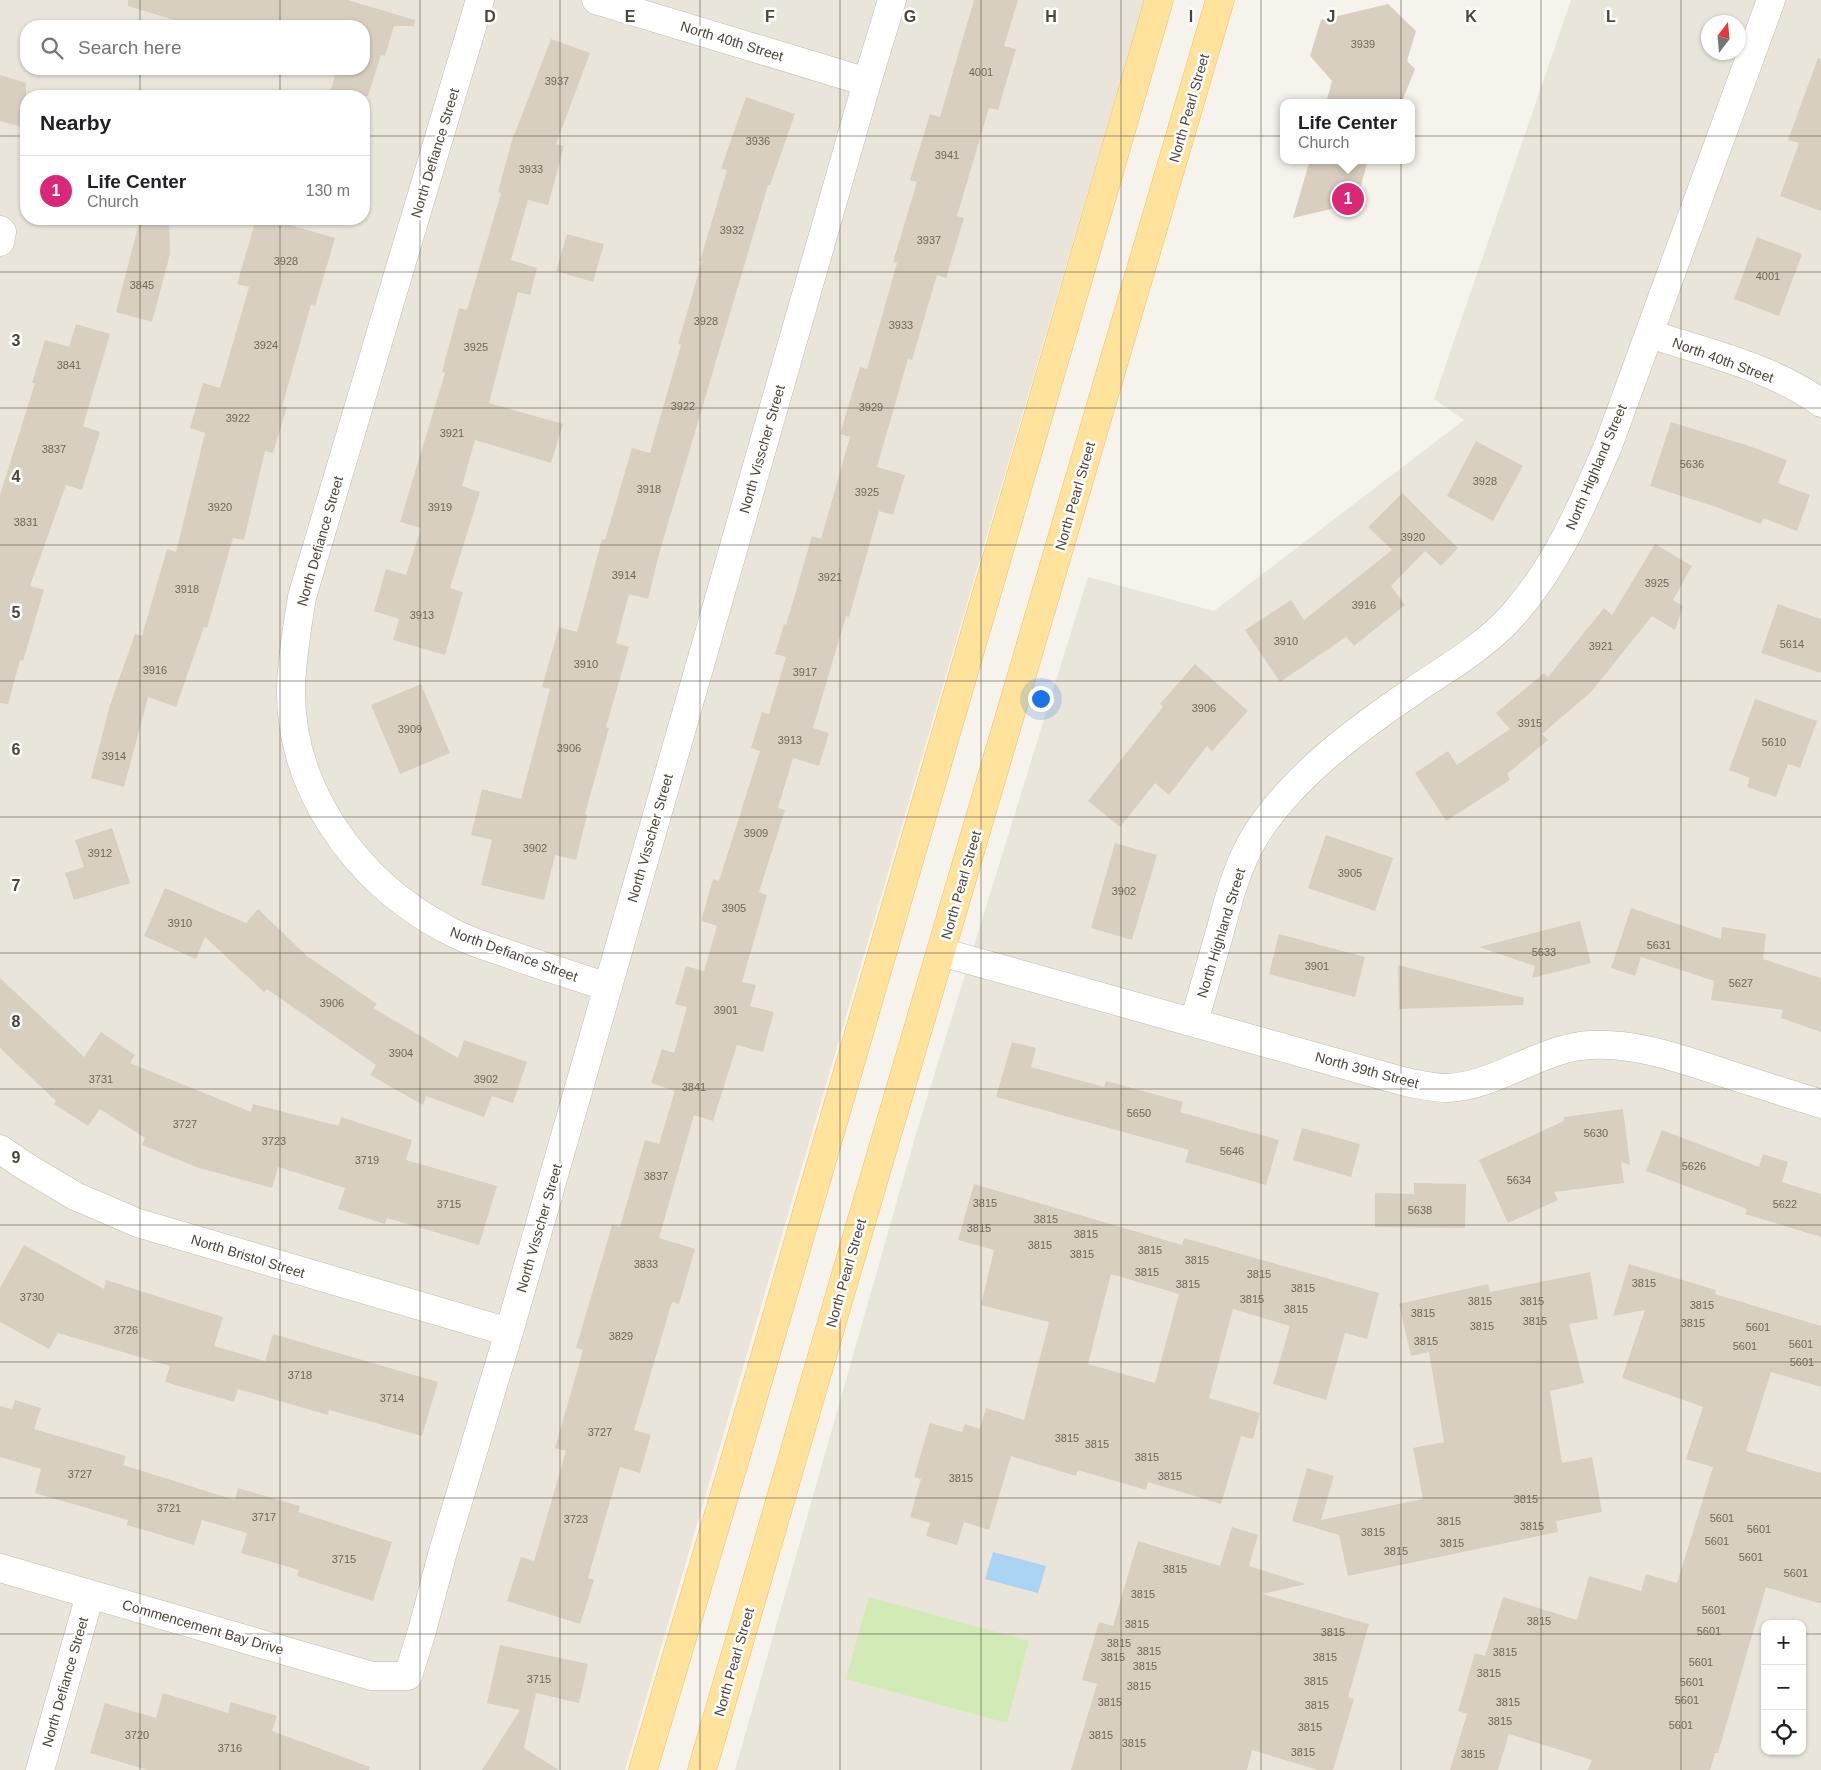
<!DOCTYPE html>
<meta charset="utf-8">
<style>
:root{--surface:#fff;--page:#f6f6f6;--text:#202124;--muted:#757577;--line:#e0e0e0;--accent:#db2777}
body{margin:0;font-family:Helvetica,sans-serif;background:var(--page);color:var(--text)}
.controls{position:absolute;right:15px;bottom:15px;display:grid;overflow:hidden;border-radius:10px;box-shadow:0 1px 4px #0004}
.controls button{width:45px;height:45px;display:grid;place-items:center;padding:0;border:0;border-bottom:1px solid var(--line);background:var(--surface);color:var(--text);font:25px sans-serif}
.compass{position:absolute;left:1701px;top:15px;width:45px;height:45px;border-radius:50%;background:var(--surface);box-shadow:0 1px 4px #0004;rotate:16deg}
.you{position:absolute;left:1040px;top:698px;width:18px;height:18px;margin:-12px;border:4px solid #fff;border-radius:50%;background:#1a73e8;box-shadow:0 0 0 8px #1a73e833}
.badge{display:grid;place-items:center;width:32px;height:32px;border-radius:50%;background:var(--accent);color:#fff;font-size:16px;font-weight:700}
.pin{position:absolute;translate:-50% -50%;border:2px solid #fff;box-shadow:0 1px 5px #0006}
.popup{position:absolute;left:1280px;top:99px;width:135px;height:65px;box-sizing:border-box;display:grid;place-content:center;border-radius:10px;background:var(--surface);filter:drop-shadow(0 1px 4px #0005);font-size:16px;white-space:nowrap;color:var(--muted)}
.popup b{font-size:19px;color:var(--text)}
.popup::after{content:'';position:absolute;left:50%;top:100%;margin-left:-10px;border:10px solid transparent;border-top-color:var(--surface)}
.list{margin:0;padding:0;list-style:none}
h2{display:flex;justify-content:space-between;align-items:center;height:65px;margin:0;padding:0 20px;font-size:21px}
h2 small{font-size:16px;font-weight:400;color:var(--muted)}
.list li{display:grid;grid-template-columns:32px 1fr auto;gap:15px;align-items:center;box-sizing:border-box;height:70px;padding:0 20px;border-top:1px solid var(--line)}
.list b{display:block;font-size:19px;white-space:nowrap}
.list p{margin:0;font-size:16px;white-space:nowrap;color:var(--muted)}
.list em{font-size:16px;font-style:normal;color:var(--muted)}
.icon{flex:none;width:28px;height:28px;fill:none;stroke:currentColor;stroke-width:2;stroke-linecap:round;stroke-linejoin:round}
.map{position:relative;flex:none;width:1821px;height:1770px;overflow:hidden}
.search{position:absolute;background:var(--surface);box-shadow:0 1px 4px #0004;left:20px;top:20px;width:350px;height:55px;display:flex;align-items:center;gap:12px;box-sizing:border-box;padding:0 18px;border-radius:20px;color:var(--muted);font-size:19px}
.panel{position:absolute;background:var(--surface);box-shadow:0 1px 4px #0004;left:20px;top:90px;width:350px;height:135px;border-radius:20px}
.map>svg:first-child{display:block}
</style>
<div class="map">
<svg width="1821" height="1770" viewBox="0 0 1821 1770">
<rect width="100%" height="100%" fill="#f6f3ec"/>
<path fill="#eae5da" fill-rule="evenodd" d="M0,0H1144L625,1770H0ZM26,26H364V69H26ZM26,96H364V219H26Z
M1571,0H1821V1770H735L918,1127L1088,577L1214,611L1464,420L1434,399ZM1708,22H1738V52H1708ZM1765,1624H1802V1751H1765Z"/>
<path fill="#d2eab5" d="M869,1597L1029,1641L1007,1723L846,1679Z"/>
<path fill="#a9d4f2" d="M993,1552L1046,1566L1038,1593L985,1579Z"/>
<path fill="#d8cfc1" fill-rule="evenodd" d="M128,0H348L415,20L414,26H394L385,56L381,55L368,96H329L337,69H364V26H194L128,6Z
M974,0H1018L1004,46L1016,49L998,110L989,108L957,216L964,218L946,278L937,275L912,360L908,359L877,467L905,475L893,515L879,511L849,617L846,616L813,728L829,733L819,766L793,758L778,808L785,810L759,892L767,895L742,982L756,985L750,1006L774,1012L763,1052L737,1045L713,1121L694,1115L659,1238L695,1249L679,1304L672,1302L634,1430L651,1435L640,1473L620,1467L588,1578L594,1580L580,1624L507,1601L521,1557L534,1561L566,1451L555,1448L583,1350L576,1348L612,1225L620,1227L645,1140L659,1144L675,1091L651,1083L662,1049L674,1053L687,1007L675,1004L686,966L704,971L717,926L701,921L713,879L719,881L760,751L751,748L762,712L769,714L786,657L775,654L784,624L786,625L812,536L821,539L850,437L840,434L860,367L867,369L897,263L893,262L917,182L910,180L930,114L940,117Z
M1388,4L1416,31L1407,61L1415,69L1403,99L1391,103H1326L1332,81L1310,56L1321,20Z
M551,39L590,53L556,144L564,146L548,205L528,200L511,260L537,268L530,295L518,292L489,403L563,424L551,463L475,440L462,486L480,492L450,588L463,592L445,655L393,640L399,619L374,611L386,569L406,575L421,528L400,522L445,373L442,372L459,308L467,310L501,193L498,192L514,133H515Z
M1818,58L1821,59V211L1780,196L1799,143L1788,140Z
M0,75L26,83V128L0,121Z
M746,97L795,114L770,185H768L659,554L648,599L629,594L616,643L629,647L606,727L609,728L585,814L587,815L576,860L555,855L544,900L481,885L492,840L471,835L482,789L521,799L550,689L542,687L559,627L577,632L602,539L605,540L632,448L650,453L681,345L678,344L702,261H700L727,170L721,169Z
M1310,160H1368L1356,203L1293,218Z
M140,219H169L170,254L152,322L116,312Z
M256,219H269L335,238L315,306L311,305L282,406L287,407L273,453L265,451L244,540L233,538L207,628L204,627L176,707L148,697L124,787L91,778L110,705L135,634L142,636L167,549L176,552L205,433L190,428L203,383L220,388L249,287L237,284Z
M567,234L604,244L593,282L556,271Z
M1757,237L1802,254L1779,316L1734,299Z
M76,324L110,334L83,426L100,432L82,490L66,485L30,586L44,590L23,661L20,660L8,704L0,703V495L35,383H32L45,340L69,347Z
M1671,422L1749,446L1787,460L1778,483L1810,495L1797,531L1763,518L1761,524L1713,506L1650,486Z
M1476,441L1523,466L1493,521L1447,496Z
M1402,493L1458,548L1441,566L1425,551L1391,586L1405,605L1354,646L1346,637L1280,682L1245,630L1291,600L1304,620L1392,550L1368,527Z
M1655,544L1692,566L1673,600L1683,606L1675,630L1652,616L1591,692L1542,734L1548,740L1507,774L1510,780L1446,821L1415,773L1448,751L1457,765L1510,729L1496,713L1544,673L1548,677L1604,608L1612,615Z
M1778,604L1821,619V673L1761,653Z
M1195,664L1248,711L1212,751L1207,746L1169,795L1155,783L1120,827L1088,801L1163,707L1160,704Z
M421,684L450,753L400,774L371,705Z
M1755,699L1817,721L1800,768L1788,764L1776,797L1747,787L1750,778L1729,770Z
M112,828L130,883L74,900L65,873L84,867L75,840Z
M1326,835L1393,858L1375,911L1308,888Z
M1115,843L1157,855L1132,940L1091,928Z
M165,888L246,923L258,909L307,956L377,1004L373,1008L458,1058L464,1040L527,1062L513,1103L492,1096L484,1117L426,1096L423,1105L370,1075L376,1065L267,989L264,992L205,937L196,959L144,936Z
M1631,908L1721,939L1722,927L1766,934L1763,959L1821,978V1032L1781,1018L1783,1010L1711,1000L1714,981L1641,957L1635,976L1611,968Z
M1580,921L1591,963L1532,978L1535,966L1479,947Z
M1279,934L1365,957L1355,997L1269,974Z
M1398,965L1524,998L1523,1005L1399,1009Z
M0,978L84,1057L101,1032L135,1055L130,1063L251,1112L253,1104L339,1126L341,1117L412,1140L406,1160L497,1186L479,1245L387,1218L385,1224L338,1209L345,1188L278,1167L272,1188L196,1167L142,1145L145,1138L100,1109L88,1126L54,1104L56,1101L0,1048Z
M1012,1042L1036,1048L1031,1067L1104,1087L1106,1081L1183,1102L1180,1112L1279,1140L1266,1185L1185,1162L1189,1150L996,1097Z
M1623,1109L1630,1165L1621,1162L1624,1183L1554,1192L1558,1200L1508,1223L1479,1160L1564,1121V1117Z
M1302,1128L1360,1144L1351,1177L1293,1160Z
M1662,1130L1759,1167L1763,1154L1788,1162L1782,1182L1821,1194V1237L1745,1214L1747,1209L1646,1171Z
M1414,1183L1466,1184L1465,1228L1375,1227V1193L1414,1194Z
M974,1184L1182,1245L1184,1238L1379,1293L1367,1339L1345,1333L1326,1400L1273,1384L1290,1326L1233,1309L1209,1398L1260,1413L1253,1439L1241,1436L1221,1504L1148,1482L1146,1490L1078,1470L1076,1476L1011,1456L989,1530L964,1522L957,1545L926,1536L930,1523L910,1517L921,1479L914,1477L930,1423L962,1432L965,1424L980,1429L986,1408L1024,1420L1049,1322L981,1305L994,1250L958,1240ZM1111,1274L1179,1294L1155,1383L1088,1364Z
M24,1245L104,1289L106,1280L223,1317L214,1346L265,1361L273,1334L438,1382L422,1436L329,1410L328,1415L238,1389L234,1402L165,1382L170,1366L58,1333L49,1349L0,1322V1288Z
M1629,1264L1716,1290L1715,1294L1821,1326V1387L1771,1372L1746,1451L1821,1473V1604L1766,1587L1718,1753H1715L1710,1770H1588L1592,1760L1509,1734L1498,1770H1450L1467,1714L1458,1711L1475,1653L1485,1656L1503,1597L1577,1620L1589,1576L1641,1591L1646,1574L1677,1583L1713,1467L1686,1459L1703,1407L1622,1378L1645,1310L1613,1316Z
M1590,1272L1598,1319L1569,1324L1584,1383L1550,1391L1562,1463L1592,1457L1602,1512L1556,1521L1558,1532L1348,1576L1339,1535L1292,1521L1307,1468L1334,1476L1321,1520L1423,1499L1413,1448L1444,1442L1429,1352L1411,1356L1399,1304L1488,1284L1490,1292Z
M15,1400L41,1408L34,1429L126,1456L123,1465L235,1500L238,1488L300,1506L298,1512L392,1542L373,1601L297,1576L299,1570L241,1553L247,1533L202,1520L194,1545L127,1525L128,1520L35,1493L41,1469L0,1457V1406L12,1409Z
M1232,1527L1258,1535L1249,1566L1306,1584L1262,1594L1369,1624L1348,1697L1354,1699L1333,1770H1318L1252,1750L1247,1770H1071L1097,1684L1082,1680L1099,1622L1113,1626L1138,1541L1220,1566Z
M500,1645L588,1664L579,1703L536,1693L524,1748L559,1770H482L520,1710L487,1703Z
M163,1693L228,1713L231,1702L277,1716L272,1731L370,1767L369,1770H148L90,1753L105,1703L156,1718Z"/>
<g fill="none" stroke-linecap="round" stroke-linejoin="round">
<defs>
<path id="minor" d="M480,0L302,597C297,627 292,657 291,687C289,789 357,882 444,928C461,938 481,945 500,951C535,964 572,975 608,987
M596,0L867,82
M0,230L2,232L0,242
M1650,334C1707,353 1772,367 1821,403
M941,952L1402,1081C1416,1084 1432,1088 1447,1088C1494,1086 1534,1053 1580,1046C1628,1040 1679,1058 1724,1073C1756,1083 1789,1094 1821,1104
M1194,1022C1203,991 1212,959 1221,928C1229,897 1238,864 1255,836C1294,775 1356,730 1416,689C1449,667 1485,646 1512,616C1556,567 1582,506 1608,446L1771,0
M0,1149L23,1165L75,1196L138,1223L509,1332
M0,1568L372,1676H408L422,1631L442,1555L509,1332L867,82L892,0
M40,1770L90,1595"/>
<path id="major" d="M643,1770L746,1422L1159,0
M702,1770L839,1298L1220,0"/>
</defs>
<use href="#minor" stroke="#c2bbae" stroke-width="29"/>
<use href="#major" stroke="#e6c16a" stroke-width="29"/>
<use href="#minor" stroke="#fff" stroke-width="28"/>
<use href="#major" stroke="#ffe39c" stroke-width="28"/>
</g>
<path fill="none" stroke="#4b4439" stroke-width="1" stroke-opacity="0.55" d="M140,0V26M280,0V26M420,0V1770M560,0V1770M700,0V1770M840,0V1770M981,0V1770M1121,0V1770M1261,0V1770M1401,0V1770M1541,0V1770M1681,0V1770M140,69V96M280,69V96M0,136H26M364,136H1821M140,219V1770M280,219V1770M0,272H1821M0,408H1821M0,545H1821M0,681H1821M0,817H1821M0,953H1821M0,1089H1821M0,1225H1821M0,1362H1821M0,1498H1821M0,1634H1765M1802,1634H1821"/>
<g text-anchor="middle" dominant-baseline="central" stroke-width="5" stroke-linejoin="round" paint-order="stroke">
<g font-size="11" fill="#6e675b">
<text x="1363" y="44">3939</text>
<text x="981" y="72">4001</text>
<text x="557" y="81">3937</text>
<text x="758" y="141">3936</text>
<text x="947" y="155">3941</text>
<text x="531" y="169">3933</text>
<text x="732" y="230">3932</text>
<text x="929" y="240">3937</text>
<text x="286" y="261">3928</text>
<text x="1768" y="276">4001</text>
<text x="142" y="285">3845</text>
<text x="706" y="321">3928</text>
<text x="901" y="325">3933</text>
<text x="266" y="345">3924</text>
<text x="476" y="347">3925</text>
<text x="69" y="365">3841</text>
<text x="683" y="406">3922</text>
<text x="871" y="407">3929</text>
<text x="238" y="418">3922</text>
<text x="452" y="433">3921</text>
<text x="54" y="449">3837</text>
<text x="1692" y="464">5636</text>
<text x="1485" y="481">3928</text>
<text x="649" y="489">3918</text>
<text x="867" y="492">3925</text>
<text x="220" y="507">3920</text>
<text x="440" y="507">3919</text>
<text x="26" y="522">3831</text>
<text x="1413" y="537">3920</text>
<text x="624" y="575">3914</text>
<text x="830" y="577">3921</text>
<text x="1657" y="583">3925</text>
<text x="187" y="589">3918</text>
<text x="1364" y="605">3916</text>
<text x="422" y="615">3913</text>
<text x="1286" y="641">3910</text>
<text x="1792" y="644">5614</text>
<text x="1601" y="646">3921</text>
<text x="586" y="664">3910</text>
<text x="155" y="670">3916</text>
<text x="805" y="672">3917</text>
<text x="1204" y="708">3906</text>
<text x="1530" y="723">3915</text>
<text x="410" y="729">3909</text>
<text x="790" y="740">3913</text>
<text x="1774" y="742">5610</text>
<text x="569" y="748">3906</text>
<text x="114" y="756">3914</text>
<text x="756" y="833">3909</text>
<text x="535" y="848">3902</text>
<text x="100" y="853">3912</text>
<text x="1350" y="873">3905</text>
<text x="1124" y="891">3902</text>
<text x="734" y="908">3905</text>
<text x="180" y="923">3910</text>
<text x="1659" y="945">5631</text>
<text x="1544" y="952">5633</text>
<text x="1317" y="966">3901</text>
<text x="1741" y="983">5627</text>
<text x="332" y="1003">3906</text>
<text x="726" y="1010">3901</text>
<text x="401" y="1053">3904</text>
<text x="101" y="1079">3731</text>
<text x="486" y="1079">3902</text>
<text x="694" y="1087">3841</text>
<text x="1139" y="1113">5650</text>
<text x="185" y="1124">3727</text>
<text x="1596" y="1133">5630</text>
<text x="274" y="1141">3723</text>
<text x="1232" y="1151">5646</text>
<text x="367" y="1160">3719</text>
<text x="1694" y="1166">5626</text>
<text x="656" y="1176">3837</text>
<text x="1519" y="1180">5634</text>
<text x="985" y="1203">3815</text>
<text x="449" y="1204">3715</text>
<text x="1785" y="1204">5622</text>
<text x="1420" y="1210">5638</text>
<text x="1046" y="1219">3815</text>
<text x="979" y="1228">3815</text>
<text x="1086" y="1234">3815</text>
<text x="1040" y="1245">3815</text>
<text x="1150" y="1250">3815</text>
<text x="1082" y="1254">3815</text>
<text x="1197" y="1260">3815</text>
<text x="646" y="1264">3833</text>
<text x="1147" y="1272">3815</text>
<text x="1259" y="1274">3815</text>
<text x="1644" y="1283">3815</text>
<text x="1188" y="1284">3815</text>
<text x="1303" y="1288">3815</text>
<text x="32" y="1297">3730</text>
<text x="1252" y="1299">3815</text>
<text x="1480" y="1301">3815</text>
<text x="1532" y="1301">3815</text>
<text x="1702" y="1305">3815</text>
<text x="1296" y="1309">3815</text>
<text x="1423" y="1313">3815</text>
<text x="1535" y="1321">3815</text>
<text x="1693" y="1323">3815</text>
<text x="1482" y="1326">3815</text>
<text x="1758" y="1327">5601</text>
<text x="126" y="1330">3726</text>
<text x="621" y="1336">3829</text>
<text x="1426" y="1341">3815</text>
<text x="1801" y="1344">5601</text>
<text x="1745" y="1346">5601</text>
<text x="1802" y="1362">5601</text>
<text x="300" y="1375">3718</text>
<text x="392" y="1398">3714</text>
<text x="600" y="1432">3727</text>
<text x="1067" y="1438">3815</text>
<text x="1097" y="1444">3815</text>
<text x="1147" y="1457">3815</text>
<text x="80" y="1474">3727</text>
<text x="1170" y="1476">3815</text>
<text x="961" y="1478">3815</text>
<text x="1526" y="1499">3815</text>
<text x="169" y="1508">3721</text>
<text x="264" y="1517">3717</text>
<text x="1722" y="1518">5601</text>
<text x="576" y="1519">3723</text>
<text x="1449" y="1521">3815</text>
<text x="1532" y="1526">3815</text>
<text x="1759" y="1529">5601</text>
<text x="1373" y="1532">3815</text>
<text x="1717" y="1541">5601</text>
<text x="1452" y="1543">3815</text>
<text x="1396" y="1551">3815</text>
<text x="1751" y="1557">5601</text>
<text x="344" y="1559">3715</text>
<text x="1175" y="1569">3815</text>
<text x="1796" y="1573">5601</text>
<text x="1143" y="1594">3815</text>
<text x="1714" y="1610">5601</text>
<text x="1539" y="1621">3815</text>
<text x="1137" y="1624">3815</text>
<text x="1709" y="1631">5601</text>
<text x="1333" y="1632">3815</text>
<text x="1119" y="1643">3815</text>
<text x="1149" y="1651">3815</text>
<text x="1505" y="1652">3815</text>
<text x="1113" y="1657">3815</text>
<text x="1325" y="1657">3815</text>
<text x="1701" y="1662">5601</text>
<text x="1145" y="1666">3815</text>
<text x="1489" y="1673">3815</text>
<text x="539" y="1679">3715</text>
<text x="1316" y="1681">3815</text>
<text x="1692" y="1682">5601</text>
<text x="1139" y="1686">3815</text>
<text x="1687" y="1700">5601</text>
<text x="1110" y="1702">3815</text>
<text x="1508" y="1702">3815</text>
<text x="1317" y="1705">3815</text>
<text x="1500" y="1721">3815</text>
<text x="1681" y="1725">5601</text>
<text x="1310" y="1727">3815</text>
<text x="137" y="1735">3720</text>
<text x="1101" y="1735">3815</text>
<text x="1134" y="1743">3815</text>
<text x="230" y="1748">3716</text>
<text x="1303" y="1752">3815</text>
<text x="1473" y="1754">3815</text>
</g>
<g font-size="14" fill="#4b4439" stroke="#fff">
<text transform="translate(732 41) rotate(17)">North 40th Street</text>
<text transform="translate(1189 108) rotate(-74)">North Pearl Street</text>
<text transform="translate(435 153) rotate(-73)">North Defiance Street</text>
<text transform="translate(1723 360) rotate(20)">North 40th Street</text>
<text transform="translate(762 449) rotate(-74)">North Visscher Street</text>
<text transform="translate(1596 467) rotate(-67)">North Highland Street</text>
<text transform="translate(1075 496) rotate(-74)">North Pearl Street</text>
<text transform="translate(320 541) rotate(-74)">North Defiance Street</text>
<text transform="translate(650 838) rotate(-74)">North Visscher Street</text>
<text transform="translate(961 885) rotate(-74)">North Pearl Street</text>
<text transform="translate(1221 933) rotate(-73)">North Highland Street</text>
<text transform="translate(514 954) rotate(20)">North Defiance Street</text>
<text transform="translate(1367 1070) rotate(15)">North 39th Street</text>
<text transform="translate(539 1228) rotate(-74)">North Visscher Street</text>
<text transform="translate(248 1256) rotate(17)">North Bristol Street</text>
<text transform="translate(846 1273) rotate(-74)">North Pearl Street</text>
<text transform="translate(203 1627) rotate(16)">Commencement Bay Drive</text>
<text transform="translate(734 1662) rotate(-74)">North Pearl Street</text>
<text transform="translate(65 1682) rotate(-74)">North Defiance Street</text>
</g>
</g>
<g font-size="16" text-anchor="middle" font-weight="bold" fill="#4b4439" stroke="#fff" stroke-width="5" stroke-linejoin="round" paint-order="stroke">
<text x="490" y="22">D</text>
<text x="630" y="22">E</text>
<text x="770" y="22">F</text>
<text x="910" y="22">G</text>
<text x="1051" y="22">H</text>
<text x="1191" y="22">I</text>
<text x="1331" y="22">J</text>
<text x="1471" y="22">K</text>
<text x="1611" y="22">L</text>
<text x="16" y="346">3</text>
<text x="16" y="482">4</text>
<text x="16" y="618">5</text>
<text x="16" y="755">6</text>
<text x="16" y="891">7</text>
<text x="16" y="1027">8</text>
<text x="16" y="1163">9</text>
</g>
</svg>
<div class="controls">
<button>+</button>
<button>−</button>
<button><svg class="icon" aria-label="locate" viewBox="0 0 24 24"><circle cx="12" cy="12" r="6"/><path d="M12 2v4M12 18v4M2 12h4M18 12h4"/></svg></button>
</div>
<svg class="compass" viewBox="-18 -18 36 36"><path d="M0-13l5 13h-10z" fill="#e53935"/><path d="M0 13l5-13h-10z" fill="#757577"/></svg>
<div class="you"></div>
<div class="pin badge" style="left:1348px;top:199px">1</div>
<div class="popup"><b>Life Center</b>Church</div>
<div class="search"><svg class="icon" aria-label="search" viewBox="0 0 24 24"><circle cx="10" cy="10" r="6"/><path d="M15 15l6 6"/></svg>Search here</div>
<section class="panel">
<h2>Nearby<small></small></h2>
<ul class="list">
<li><span class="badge">1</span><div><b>Life Center</b><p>Church</p></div><em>130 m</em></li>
</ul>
</section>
</div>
